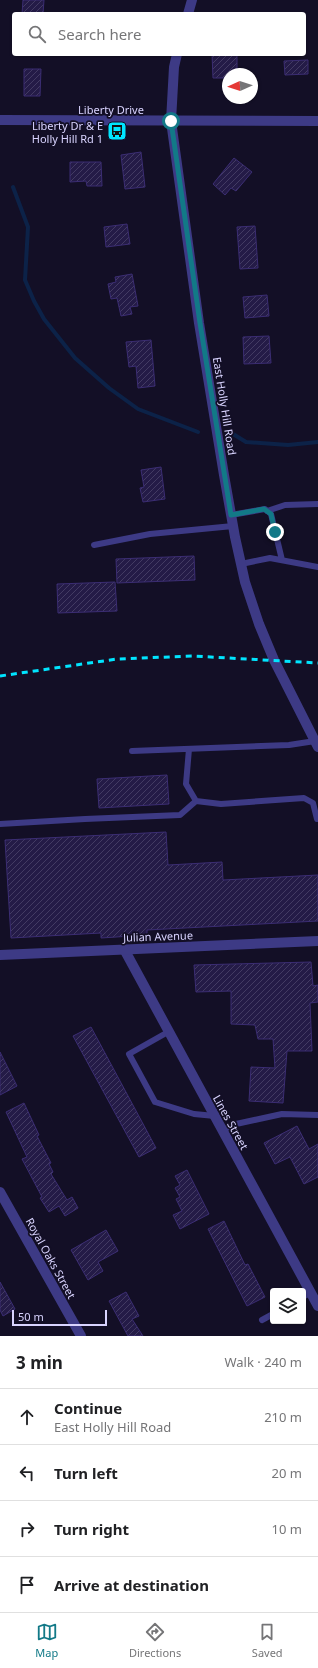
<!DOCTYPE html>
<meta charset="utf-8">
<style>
:root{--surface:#fff;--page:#f2f2f2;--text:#202124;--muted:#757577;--line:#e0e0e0;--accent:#127987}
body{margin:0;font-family:"Noto Sans",sans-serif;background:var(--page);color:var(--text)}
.controls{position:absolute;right:12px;bottom:12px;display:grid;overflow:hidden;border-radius:4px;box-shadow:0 1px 3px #0004}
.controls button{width:36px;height:36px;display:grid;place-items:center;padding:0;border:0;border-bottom:1px solid var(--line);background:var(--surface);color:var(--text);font:20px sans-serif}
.compass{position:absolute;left:222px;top:68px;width:36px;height:36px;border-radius:50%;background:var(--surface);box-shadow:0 1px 3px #0004;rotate:267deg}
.scale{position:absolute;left:12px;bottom:10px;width:95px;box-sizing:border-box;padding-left:4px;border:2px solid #d9d4ff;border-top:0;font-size:11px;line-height:14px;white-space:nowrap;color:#d9d4ff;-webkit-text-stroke:3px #130f26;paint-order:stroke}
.stop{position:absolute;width:12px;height:12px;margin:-9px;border:3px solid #127987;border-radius:50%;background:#fff}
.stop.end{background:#127987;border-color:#fff;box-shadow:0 1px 4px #0008}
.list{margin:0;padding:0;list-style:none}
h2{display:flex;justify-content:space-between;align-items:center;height:52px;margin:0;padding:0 16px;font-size:17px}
h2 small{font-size:13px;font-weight:400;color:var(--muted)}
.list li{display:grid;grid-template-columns:26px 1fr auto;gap:12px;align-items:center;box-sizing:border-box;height:56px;padding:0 16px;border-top:1px solid var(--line)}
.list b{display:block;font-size:15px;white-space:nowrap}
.list p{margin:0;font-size:13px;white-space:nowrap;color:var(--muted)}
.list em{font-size:13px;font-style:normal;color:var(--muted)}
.icon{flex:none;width:22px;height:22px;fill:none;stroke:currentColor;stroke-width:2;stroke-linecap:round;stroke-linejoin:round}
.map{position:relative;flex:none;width:318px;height:1336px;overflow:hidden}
.search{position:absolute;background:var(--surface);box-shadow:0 1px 3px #0004;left:12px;right:12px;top:12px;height:44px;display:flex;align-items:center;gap:10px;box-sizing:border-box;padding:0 14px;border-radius:4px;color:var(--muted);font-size:15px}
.sheet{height:276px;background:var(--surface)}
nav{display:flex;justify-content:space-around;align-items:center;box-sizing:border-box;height:56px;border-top:1px solid var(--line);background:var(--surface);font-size:11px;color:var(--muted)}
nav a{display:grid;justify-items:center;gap:2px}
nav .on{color:var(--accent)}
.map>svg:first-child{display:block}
</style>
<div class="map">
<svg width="318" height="1336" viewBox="0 0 318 1336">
<defs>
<pattern id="building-hatch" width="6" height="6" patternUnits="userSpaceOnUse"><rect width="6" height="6" fill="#241b47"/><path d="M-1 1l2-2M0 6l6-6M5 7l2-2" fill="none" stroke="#433b63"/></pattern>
</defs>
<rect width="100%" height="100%" fill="#130f26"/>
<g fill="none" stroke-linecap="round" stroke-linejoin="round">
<path stroke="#0c2248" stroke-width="4" d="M13,187L28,227L25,280L34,301L44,319L75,358L109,388L138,409L198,432
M233,434L246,442L288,445L318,442"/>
</g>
<path fill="url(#building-hatch)" stroke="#3b2d73" d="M23,0H44L43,14H22Z
M212,54H237V74H228V78H213Z
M308,60V74L285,75L284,61Z
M24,69H41L40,96H24Z
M141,152L145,187L125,189L121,155Z
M234,158L252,172L236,191L231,188L225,195L213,184Z
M70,162H101L102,186H87L86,181L70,182Z
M127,224L130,244L106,247L104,227Z
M255,226L258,268L240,269L237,227Z
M132,274L138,306L130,307L132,314L121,316L117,298L111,299L108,284L116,282L115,277Z
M267,295L269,316L245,318L243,297Z
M269,336L271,363L244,364L243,337Z
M151,340L155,386L138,388L136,366L129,367L126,342Z
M161,467L165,499L143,502L140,488L144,487L141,470Z
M194,556L195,580L117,583L116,559Z
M115,582L117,611L58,613L57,584Z
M167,775L169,804L99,808L97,779Z
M166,832L168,865L222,862L223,880L318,875V921L147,930V935L101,938V933L11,938L5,840Z
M311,962L313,986L318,985V1002L310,1003L312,1051H287L283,1103L249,1101L251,1067L275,1068L273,1039H258L255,1025L231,1024V991L196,992L194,965Z
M91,1027L156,1148L139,1157L73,1036Z
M0,1052L17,1086L0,1095Z
M24,1103L39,1135L37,1136L51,1163L49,1164L53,1172L51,1174L67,1200L72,1197L78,1208L65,1216L59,1206L49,1212L40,1198L42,1197L22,1159L27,1157L6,1112Z
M297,1126L309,1149L318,1144V1177L304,1184L290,1157L275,1164L264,1143Z
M187,1170L209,1214L180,1229L173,1215L182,1211L176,1199L180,1197L175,1188L180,1185L175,1176Z
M224,1221L245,1265L248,1264L265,1297L247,1306L208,1229Z
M106,1230L118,1251L98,1262L103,1271L88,1280L71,1250Z
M0,1282L15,1309L3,1316L0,1310Z
M126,1292L139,1316L132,1319L143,1336H128L109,1301Z"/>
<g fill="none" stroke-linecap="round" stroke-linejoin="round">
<path stroke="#3d3a85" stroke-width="6" d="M267,511L285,505L318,504
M231,515L265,509L271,514L282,560
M94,545L150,534L233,526
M241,564L270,558L318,567
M189,749L186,784L196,801L221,804L304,798L313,803L317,819
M132,751L289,745L315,741
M0,824L85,819L180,815L196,801
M168,1032L129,1054L155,1102L194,1114L215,1116
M222,1130L236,1124L282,1114L318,1115
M303,1297L311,1292
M262,1320L273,1314"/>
<path stroke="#3d3a85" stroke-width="10" d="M188,14L192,0
M177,54L174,67L171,121L199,323L224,475L235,537L245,582L259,624L274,660L318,747
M124,949L318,1306
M0,1192L81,1336"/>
<path stroke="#3d3a85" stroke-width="10" d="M0,120L318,121
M0,955L318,941"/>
<path stroke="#00e5ff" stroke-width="3" stroke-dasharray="6 5" stroke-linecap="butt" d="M0,676L117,659L193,656L318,663"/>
</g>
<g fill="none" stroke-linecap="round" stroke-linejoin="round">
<path stroke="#127987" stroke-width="5" d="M171,121L200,323L231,515L264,509L271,514L275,532"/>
</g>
<defs>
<symbol id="bus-square" viewBox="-11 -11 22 22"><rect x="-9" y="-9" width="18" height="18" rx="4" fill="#00e5ff" stroke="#130f26"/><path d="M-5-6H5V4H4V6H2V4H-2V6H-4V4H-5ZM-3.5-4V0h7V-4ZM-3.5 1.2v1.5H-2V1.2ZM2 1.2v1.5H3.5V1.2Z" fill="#111"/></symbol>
</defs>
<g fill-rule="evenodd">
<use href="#bus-square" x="106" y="120" width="22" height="22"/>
</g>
<g text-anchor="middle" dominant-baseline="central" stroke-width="3.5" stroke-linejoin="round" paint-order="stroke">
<g font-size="11" fill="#d9d4ff" stroke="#130f26">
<text x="111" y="109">Liberty Drive</text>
<text transform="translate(225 406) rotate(81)">East Holly Hill Road</text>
<text transform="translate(158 936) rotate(-2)">Julian Avenue</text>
<text transform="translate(231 1122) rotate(61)">Lines Street</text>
<text transform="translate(51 1258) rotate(61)">Royal Oaks Street</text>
</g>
<g font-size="11" fill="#d9d4ff" stroke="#130f26" text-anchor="end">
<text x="103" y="125">Liberty Dr &amp; E<tspan x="103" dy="13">Holly Hill Rd 1</tspan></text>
</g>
</g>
</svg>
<div class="controls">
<button><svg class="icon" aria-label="layers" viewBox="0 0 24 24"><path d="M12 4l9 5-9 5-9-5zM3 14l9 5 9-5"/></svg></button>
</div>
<svg class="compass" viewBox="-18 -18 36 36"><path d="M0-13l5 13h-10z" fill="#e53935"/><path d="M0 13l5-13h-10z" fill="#757577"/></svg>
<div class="scale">50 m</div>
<div class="stop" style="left:171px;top:121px"></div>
<div class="stop end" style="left:275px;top:532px"></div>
<div class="search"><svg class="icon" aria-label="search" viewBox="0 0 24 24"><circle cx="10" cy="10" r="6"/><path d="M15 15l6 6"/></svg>Search here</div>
</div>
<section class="sheet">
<h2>3 min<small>Walk · 240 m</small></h2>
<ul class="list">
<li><svg class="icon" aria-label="ahead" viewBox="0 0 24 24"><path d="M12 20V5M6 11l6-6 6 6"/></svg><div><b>Continue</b><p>East Holly Hill Road</p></div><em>210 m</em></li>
<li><svg class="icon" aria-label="left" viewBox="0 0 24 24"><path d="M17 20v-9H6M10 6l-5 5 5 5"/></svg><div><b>Turn left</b></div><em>20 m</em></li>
<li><svg class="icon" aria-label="right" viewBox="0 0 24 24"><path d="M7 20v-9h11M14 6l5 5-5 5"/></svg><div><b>Turn right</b></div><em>10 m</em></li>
<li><svg class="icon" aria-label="arrive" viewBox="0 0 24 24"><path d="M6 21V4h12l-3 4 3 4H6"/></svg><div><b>Arrive at destination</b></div></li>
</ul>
</section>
<nav>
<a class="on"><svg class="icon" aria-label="map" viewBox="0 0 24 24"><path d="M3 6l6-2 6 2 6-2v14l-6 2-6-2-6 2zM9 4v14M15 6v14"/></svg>Map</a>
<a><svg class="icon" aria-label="directions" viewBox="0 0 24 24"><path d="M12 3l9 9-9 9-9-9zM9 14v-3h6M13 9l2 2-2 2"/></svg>Directions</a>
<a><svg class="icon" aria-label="saved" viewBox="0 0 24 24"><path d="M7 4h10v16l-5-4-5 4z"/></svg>Saved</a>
</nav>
